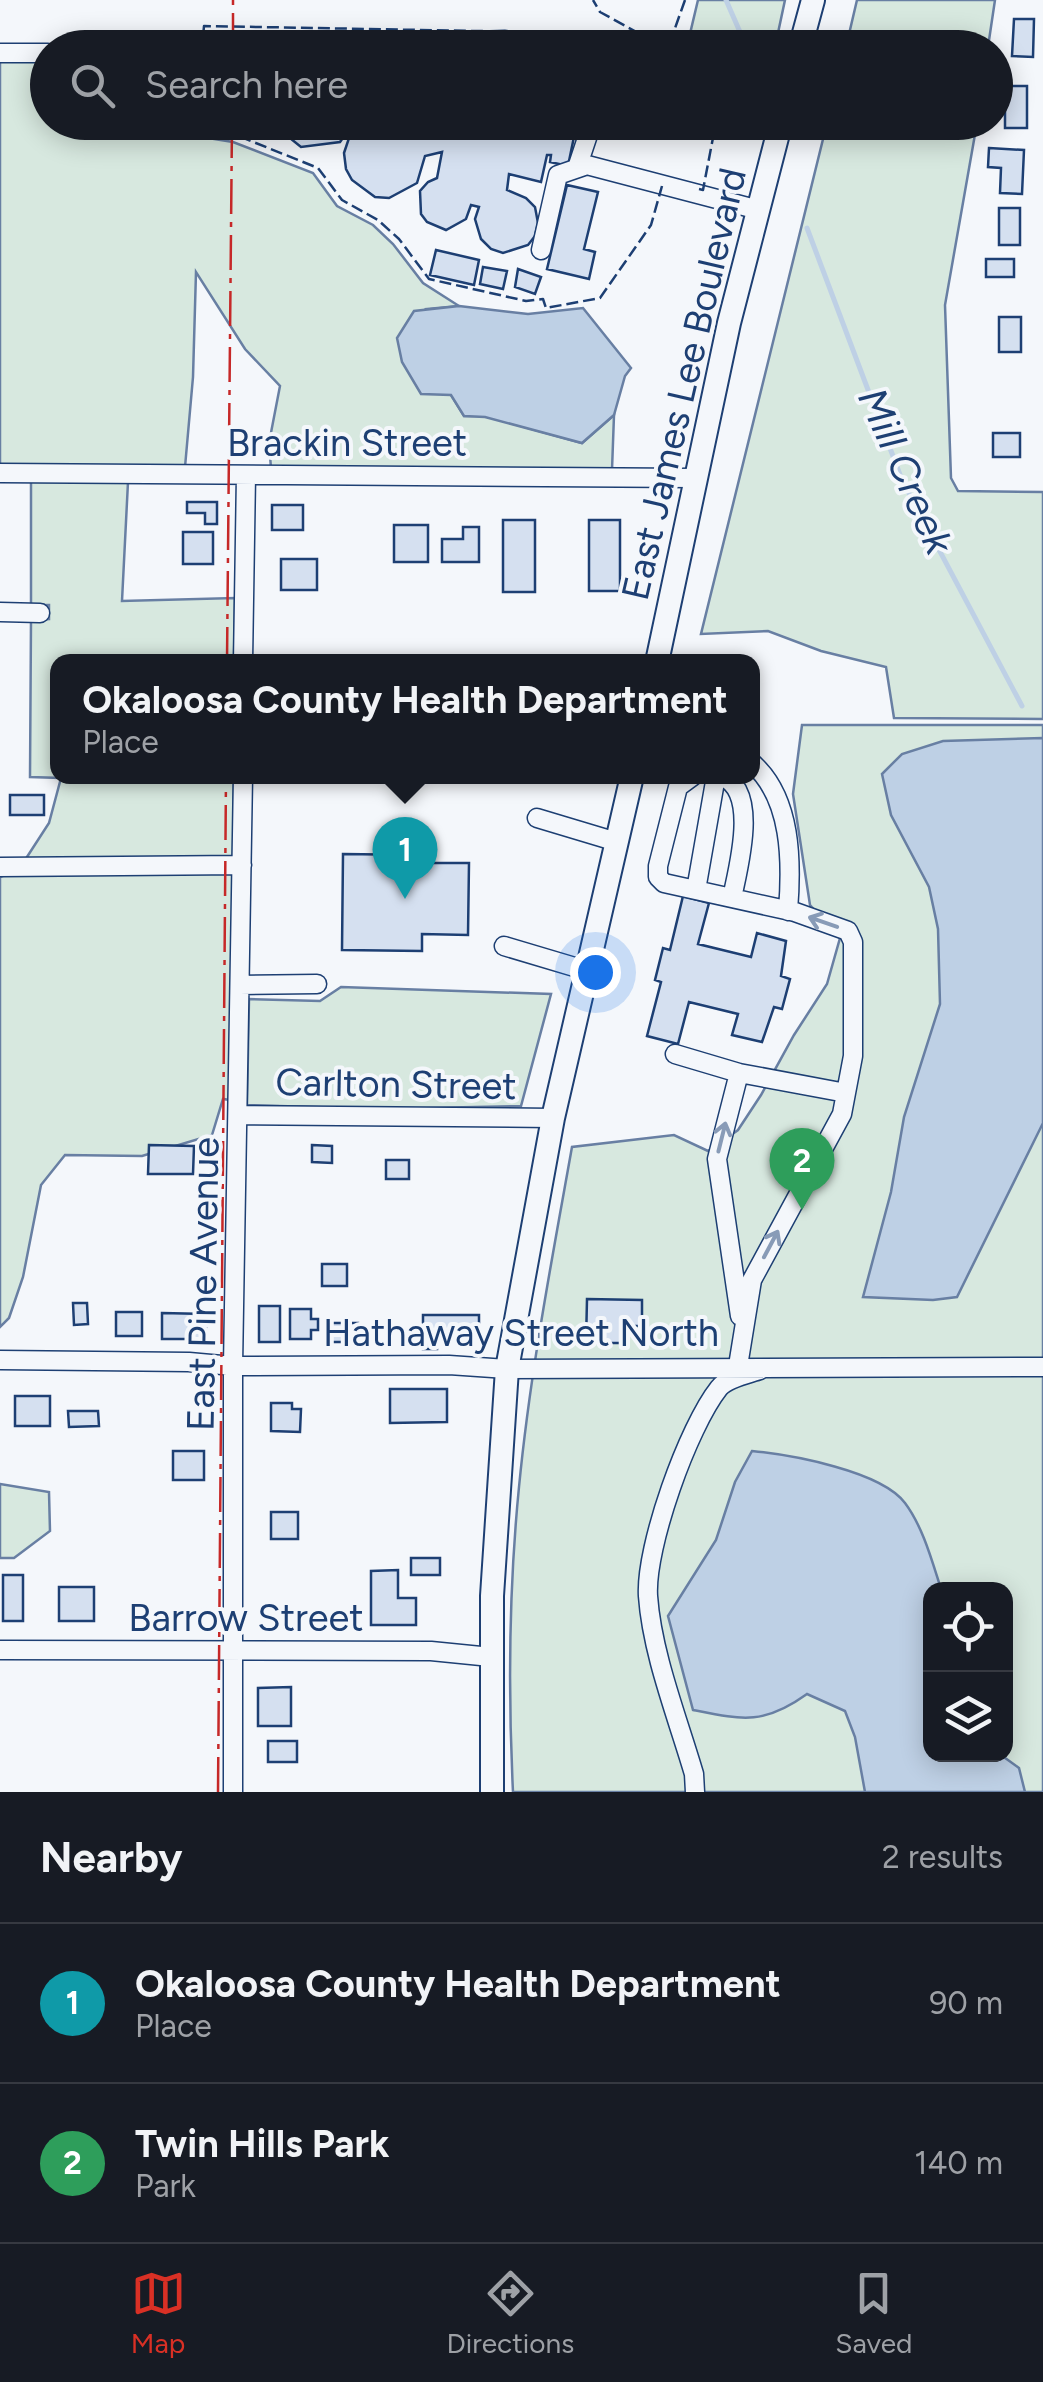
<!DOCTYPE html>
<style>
:root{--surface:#171b24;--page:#20242c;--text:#f1f3f6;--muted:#9ea1a6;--line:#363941;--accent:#d93025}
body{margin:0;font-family:Figtree,sans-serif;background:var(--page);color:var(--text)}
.controls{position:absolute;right:30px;bottom:30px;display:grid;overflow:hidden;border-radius:20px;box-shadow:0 5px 25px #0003}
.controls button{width:90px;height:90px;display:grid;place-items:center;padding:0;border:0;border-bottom:2px solid var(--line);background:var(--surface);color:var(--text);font:50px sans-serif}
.you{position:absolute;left:595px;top:972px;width:35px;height:35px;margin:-25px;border:8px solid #fff;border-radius:50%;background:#1a73e8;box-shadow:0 0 0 15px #1a73e833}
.badge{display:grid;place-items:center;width:65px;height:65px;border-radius:50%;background:var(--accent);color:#fff;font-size:32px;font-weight:700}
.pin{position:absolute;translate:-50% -82px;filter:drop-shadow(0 2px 5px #0008)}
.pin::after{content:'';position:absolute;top:52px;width:35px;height:30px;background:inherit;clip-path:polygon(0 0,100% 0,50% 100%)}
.popup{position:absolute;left:50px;top:654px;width:710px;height:130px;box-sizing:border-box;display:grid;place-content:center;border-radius:20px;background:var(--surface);filter:drop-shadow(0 2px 8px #0005);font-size:32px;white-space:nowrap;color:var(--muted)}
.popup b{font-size:38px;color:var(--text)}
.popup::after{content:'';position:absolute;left:50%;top:100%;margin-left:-20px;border:20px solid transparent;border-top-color:var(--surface)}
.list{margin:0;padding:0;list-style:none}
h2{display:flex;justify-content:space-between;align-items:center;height:130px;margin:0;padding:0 40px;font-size:42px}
h2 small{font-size:32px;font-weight:400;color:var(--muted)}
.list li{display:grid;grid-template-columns:65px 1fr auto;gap:30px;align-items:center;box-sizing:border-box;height:160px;padding:0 40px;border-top:2px solid var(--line)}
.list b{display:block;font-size:38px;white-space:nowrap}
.list p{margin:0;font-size:32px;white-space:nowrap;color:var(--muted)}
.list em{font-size:32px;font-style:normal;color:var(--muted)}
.icon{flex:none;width:55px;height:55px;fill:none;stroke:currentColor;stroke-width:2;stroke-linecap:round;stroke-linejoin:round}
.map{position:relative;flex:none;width:1043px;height:1792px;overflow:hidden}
.search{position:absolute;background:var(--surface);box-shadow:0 5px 25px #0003;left:30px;right:30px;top:30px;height:110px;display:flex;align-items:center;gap:25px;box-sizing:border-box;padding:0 35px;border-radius:55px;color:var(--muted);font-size:38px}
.sheet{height:450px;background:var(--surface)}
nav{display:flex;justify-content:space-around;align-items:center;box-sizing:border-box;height:140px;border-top:2px solid var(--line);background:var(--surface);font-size:28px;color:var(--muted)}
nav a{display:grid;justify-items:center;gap:5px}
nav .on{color:var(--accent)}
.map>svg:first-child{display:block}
</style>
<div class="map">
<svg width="1043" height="1792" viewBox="0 0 1043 1792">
<rect width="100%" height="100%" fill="#f4f7fb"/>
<path fill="#d7e8df" stroke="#687fa3" stroke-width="2.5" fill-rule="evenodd" d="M698,0H785L775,47H696L689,38Z
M857,0H995L988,47H846Z
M47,57L48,122L190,123L189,129L196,136L233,142L313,173L337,206L373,225L393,244L423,283L459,306L426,309L451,395L464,416H485L582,443L614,415L612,470L271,468L269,443L280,386L245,349L196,272L193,377L185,467L0,466V58Z
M827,123H977L945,305L951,478L958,491L1043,492V719L894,718L886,667L821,651L768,631L701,634Z
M31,481L128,482L122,601L235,598L234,661L58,662V776L234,777L233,857L25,860L49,823L61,778L30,777L31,620L49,619V605H31Z
M802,725H1043V1792H513C508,1691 509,1588 519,1487C530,1373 552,1259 572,1147L674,1135L708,1151L738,1130L761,1095L794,1035L827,984L840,938L810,905L793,794ZM930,1590H1006V1754H930Z
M233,873L230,1100L223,1099L212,1135L142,1156L65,1155L41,1185L23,1277L9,1318L0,1327V877L5,875Z
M341,987L551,994L521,1106L381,1109L247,1105L249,999L320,1001Z
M0,1484L49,1492L50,1531L14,1558H0Z"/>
<path fill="#bed0e5" stroke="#687fa3" stroke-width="2.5" d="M459,306L528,314L583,308L631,368L625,376L614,415L582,443L485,417L464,416L451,395L421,394L402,362L397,338L414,311Z
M1043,738V1123L957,1297L933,1300L863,1297L891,1192L904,1117L940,1004L938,929L929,887L891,815L882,774L902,754L943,741Z
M752,1451C792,1455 881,1471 905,1503C923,1527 932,1561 941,1589L930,1590V1754L1001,1755L1019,1768L1025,1792H865L855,1737L845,1711L807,1694C764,1725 743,1720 693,1710L668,1616L716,1540L735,1482Z"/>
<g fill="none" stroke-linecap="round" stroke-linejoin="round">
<path stroke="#bed0e5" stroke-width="5" d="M726,0L747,48
M807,228L902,480L1022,706"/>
</g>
<path fill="#d5e0f0" stroke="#1d3f73" stroke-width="2.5" d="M1014,19H1034L1033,57L1012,56Z
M409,38H428L448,48H392Z
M331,40L341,48H289L292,44Z
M1005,86H1027V128H1005Z
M270,122H354L340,142L301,147Z
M365,122H602L598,137L575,132L568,166L550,162L551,155H547L541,182L509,174L507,190L526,198L535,207L538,223L535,236L528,245L503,253L491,249L481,239L475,219L479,207L471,205L466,219L446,230L427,222L421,214L420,191L428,182L437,178L442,152L425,156L417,183L389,198L375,197L352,180L346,169L344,153L349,138L358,126Z
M989,148L1024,150L1022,194L1000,193L1001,168L988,167Z
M567,185L598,192L584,249L595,252L589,279L547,269Z
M999,208H1020V245H999Z
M436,250L479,260L474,285L430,275Z
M986,259H1014V277H986Z
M483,267L507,271L503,289L480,284Z
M518,269L541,277L535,294L515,287Z
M999,317H1021V352H999Z
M993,433H1020V457H993Z
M187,502H217V524H205V513H187Z
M272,505H303V530H272Z
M503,520H535V592H503Z
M589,520H620V591H589Z
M394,525H428V562H394Z
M463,527H479V562H442V539H463Z
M183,532H213V564H183Z
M281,559H317V590H281Z
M10,795H44V815H10Z
M343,854L420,855V863H469L468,935L422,934V951L342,950Z
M683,896L709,903L698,944L751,957L757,933L786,941L781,976L790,979L782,1009L774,1007L762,1042L732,1035L738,1014L689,1002L678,1044L647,1036L661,982L655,980L663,948L670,950Z
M149,1145L194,1146L193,1174H148Z
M312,1145L332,1146V1163L312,1162Z
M386,1160H409V1179H386Z
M322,1264H347V1286H322Z
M587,1299L642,1300V1326H621V1343H586Z
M73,1303H87L88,1324L74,1325Z
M259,1306H280V1342H259Z
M290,1309H311V1319H318V1330H311V1339H290Z
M116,1312H142V1336H116Z
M162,1313L206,1314V1339H162Z
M423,1315H479V1335H437V1349H423Z
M325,1323H358V1342H325Z
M390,1389H447V1422L390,1423Z
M15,1396H50V1426H15Z
M271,1403H292V1409H301L300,1432L271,1431Z
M68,1411H98L99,1426L69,1427Z
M173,1451H204V1480H173Z
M271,1512H298V1539H271Z
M411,1558H440V1575H411Z
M398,1570V1598H416V1625H371V1571Z
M3,1575H23V1621H3Z
M59,1587H94V1621H59Z
M291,1687V1726H258V1688Z
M268,1741H297V1762H268Z"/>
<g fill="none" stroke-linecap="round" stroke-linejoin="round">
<defs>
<path id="minor" d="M475,41L505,40L547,48
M0,53H48
M577,168L588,135
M541,250L558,175L587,165L759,210
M0,473L694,478
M0,612L40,613
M243,662L246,475
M752,763C792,798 792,862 788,911
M693,776L678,787L658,866V877L664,883L795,912L848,931L853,942V1056L842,1114L752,1280L738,1366
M721,776C760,790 738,868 732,898
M537,818L617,842
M0,867L242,865
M696,890L716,776
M504,946L588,971
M240,985L317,984
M675,1054L739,1073L846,1093
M739,1073L717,1159L740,1316
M238,1115L553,1118
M0,1360L189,1362L233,1366L449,1365L507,1369L1043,1367
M0,1650L431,1651L491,1657
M233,1792V1366L243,776
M695,1792L694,1774C678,1719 652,1654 648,1596C645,1547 688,1427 719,1388C727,1378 748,1374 760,1370"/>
<path id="major" d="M800,48L813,0
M657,662L729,323L781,122
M492,1792V1596L507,1369L553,1118L632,776"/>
</defs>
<use href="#minor" stroke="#1d3f73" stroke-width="21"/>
<use href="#major" stroke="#1d3f73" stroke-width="26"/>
<use href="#minor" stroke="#f4f7fb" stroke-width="18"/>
<use href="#major" stroke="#f4f7fb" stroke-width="22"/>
<path stroke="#1d3f73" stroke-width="2.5" stroke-dasharray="12 5" stroke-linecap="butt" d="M685,0L674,31L687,48
M202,48L204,26L640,34L600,12L593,0
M197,122V130L236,135L318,168L342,200L378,220L399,239L429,279L526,301L543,299L546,308L600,298L651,225L662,186
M699,189L703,190L716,122"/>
<path stroke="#c62828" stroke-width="2.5" stroke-dasharray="35 8 5 8" stroke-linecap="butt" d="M233,48V0
M227,662L232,122
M218,1792L226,776"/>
</g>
<defs><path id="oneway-shaft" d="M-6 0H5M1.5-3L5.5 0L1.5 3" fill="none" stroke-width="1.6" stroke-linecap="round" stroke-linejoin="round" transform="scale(2.5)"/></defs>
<g stroke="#889bb7">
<use href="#oneway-shaft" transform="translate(823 922) rotate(-161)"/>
<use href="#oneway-shaft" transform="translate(722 1137) rotate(-76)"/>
<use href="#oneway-shaft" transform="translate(771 1244) rotate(-62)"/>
</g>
<g text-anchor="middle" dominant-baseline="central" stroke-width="8" stroke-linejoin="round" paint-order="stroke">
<g font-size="38" fill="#1d3f73" stroke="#f4f7fb">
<text transform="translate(684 384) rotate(-77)">East James Lee Boulevard</text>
<text x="347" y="443">Brackin Street</text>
<text transform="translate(396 1084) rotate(1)">Carlton Street</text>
<text transform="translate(203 1284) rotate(-89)">East Pine Avenue</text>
<text x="521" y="1333">Hathaway Street North</text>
<text x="246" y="1618">Barrow Street</text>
</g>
<g font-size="40" font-style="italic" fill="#1d3f73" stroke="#f4f7fb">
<text transform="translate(906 471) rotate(66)">Mill Creek</text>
</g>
</g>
</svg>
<div class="controls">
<button><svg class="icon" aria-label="locate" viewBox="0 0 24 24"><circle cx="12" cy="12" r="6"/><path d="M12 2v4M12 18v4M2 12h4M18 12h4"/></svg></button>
<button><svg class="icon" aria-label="layers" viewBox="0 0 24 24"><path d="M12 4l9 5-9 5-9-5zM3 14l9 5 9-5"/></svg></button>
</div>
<div class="you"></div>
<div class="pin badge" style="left:405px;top:899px;background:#0f9aa8">1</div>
<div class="popup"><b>Okaloosa County Health Department</b>Place</div>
<div class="pin badge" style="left:802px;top:1210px;background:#2e9e5b">2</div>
<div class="search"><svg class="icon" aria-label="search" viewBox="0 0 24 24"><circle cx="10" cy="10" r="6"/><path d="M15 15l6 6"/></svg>Search here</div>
</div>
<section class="sheet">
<h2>Nearby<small>2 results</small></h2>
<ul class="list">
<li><span class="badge" style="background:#0f9aa8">1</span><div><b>Okaloosa County Health Department</b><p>Place</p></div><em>90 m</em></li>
<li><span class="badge" style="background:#2e9e5b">2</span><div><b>Twin Hills Park</b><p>Park</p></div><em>140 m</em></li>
</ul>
</section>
<nav>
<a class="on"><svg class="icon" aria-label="map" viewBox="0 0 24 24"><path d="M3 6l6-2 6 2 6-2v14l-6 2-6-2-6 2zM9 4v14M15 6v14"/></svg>Map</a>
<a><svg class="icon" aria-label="directions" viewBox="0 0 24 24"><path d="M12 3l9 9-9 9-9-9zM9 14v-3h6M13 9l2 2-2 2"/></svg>Directions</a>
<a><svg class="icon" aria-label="saved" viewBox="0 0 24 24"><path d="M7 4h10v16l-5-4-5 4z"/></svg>Saved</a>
</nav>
